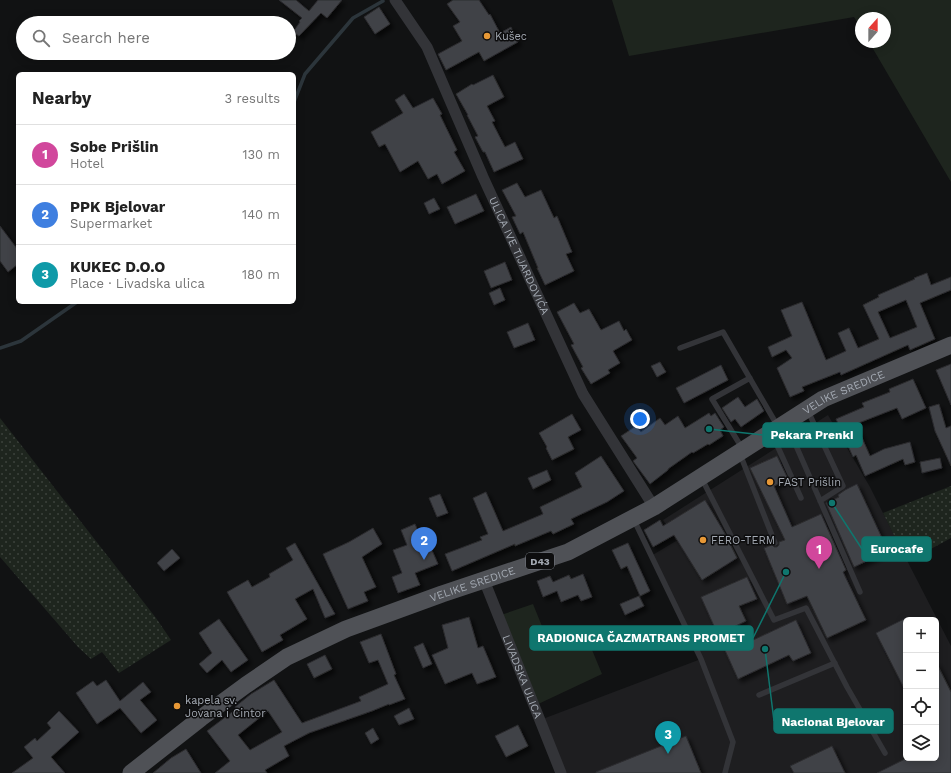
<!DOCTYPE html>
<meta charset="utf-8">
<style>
:root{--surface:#fff;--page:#f6f6f6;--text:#222;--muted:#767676;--line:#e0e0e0;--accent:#7b572b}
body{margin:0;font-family:"Work Sans",sans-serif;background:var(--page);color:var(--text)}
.controls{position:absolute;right:12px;bottom:12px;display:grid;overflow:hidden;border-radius:6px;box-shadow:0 2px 10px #0003}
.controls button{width:36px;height:36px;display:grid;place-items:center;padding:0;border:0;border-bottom:1px solid var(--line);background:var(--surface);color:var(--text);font:20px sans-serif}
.compass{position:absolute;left:855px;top:12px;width:36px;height:36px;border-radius:50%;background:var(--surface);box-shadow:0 2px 10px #0003;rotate:21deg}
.you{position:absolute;left:640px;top:419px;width:14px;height:14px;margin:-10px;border:3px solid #fff;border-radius:50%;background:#1a73e8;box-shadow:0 0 0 6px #1a73e833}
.badge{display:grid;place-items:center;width:26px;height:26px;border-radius:50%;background:var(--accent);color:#fff;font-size:13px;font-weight:700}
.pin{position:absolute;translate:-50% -33px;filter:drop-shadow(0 1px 2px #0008)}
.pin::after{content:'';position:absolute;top:21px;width:14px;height:12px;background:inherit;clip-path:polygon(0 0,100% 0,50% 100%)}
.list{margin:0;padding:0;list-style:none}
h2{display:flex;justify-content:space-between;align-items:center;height:52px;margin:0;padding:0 16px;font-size:17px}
h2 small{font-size:13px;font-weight:400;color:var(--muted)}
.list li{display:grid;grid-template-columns:26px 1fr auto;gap:12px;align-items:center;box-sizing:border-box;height:60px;padding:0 16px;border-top:1px solid var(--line)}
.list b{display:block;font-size:15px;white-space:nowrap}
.list p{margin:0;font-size:13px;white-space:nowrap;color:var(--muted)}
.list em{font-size:13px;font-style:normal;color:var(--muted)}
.icon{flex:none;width:22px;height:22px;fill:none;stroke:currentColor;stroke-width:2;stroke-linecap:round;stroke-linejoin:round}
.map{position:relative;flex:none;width:951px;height:773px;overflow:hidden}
.search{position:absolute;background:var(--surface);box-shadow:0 2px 10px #0003;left:16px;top:16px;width:280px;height:44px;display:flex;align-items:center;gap:10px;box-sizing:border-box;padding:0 14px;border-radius:22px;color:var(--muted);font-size:15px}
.panel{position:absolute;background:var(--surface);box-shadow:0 2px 10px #0003;left:16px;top:72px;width:280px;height:232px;border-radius:6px}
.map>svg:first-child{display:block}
</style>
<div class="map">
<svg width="951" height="773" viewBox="0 0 951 773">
<defs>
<pattern id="garden-dots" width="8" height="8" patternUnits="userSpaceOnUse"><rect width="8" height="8" fill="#1e251e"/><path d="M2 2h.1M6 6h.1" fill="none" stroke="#3c423c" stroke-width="1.8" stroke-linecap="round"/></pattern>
<filter id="shadow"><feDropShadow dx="3.5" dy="3.5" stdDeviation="2" flood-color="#0009"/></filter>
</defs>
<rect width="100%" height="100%" fill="#111213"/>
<path fill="#1e1e20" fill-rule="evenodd" d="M828,415L870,487L897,541L951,646V773H561L540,720L701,659L651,556L676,541L663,520ZM906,620H936V758H906Z"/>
<path fill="#1e251e" d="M612,0H951V182L869,42H885V18H861V28L854,17L629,56Z
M533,604L550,646L585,633L602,674L534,706L498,616Z"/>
<path fill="url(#garden-dots)" d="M0,418L156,618L171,640L119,673L102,652L91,659L78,647L0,557Z
M951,486V538L907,562L883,513Z"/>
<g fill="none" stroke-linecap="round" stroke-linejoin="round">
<path stroke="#2c353b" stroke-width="3.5" d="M294,102L305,74L353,18L383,1
M0,348L21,341L77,302"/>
</g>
<path fill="#414246" stroke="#2c2c2f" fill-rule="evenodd" filter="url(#shadow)" d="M279,0H296L309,11L318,0H342L327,18L321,13L299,36L293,32L300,22L299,21L302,18Z
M453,0H479L489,15L490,14L500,33L511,27L518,42L484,61L479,52L446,70L438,54L462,41L453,26L460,22L447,4Z
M379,7L390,24L375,34L364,17Z
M493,75L504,97L487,106L495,121L492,122L505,147L515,142L523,159L494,172L485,152H483L475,137L478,136L467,115H468L456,94L472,84L473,85Z
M404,94L413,108L433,98L442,114L440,115L457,150L454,152L465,171L442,184L437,174L428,179L418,161L400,172L385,144L379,147L371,132L403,113L395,100Z
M517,183L525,197L541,190L554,218L557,216L572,252L566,254L574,271L545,285L537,268H538L523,232L520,234L512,217L516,216L502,190Z
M476,194L484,211L455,224L447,207Z
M434,198L440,209L429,214L424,203Z
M0,226L18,250V264L8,272L0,261Z
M505,262L512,280L491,288L484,271Z
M927,273L931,285L951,277V290L920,303L935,339L910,350L908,345L841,375L840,372L802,387L804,391L790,397L777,368L792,358L786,350L772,357L768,347L792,336L781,310L802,302L826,360L846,351L838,333L849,328L858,348L879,339L863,305L879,297L878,295L915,279L914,278ZM906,300L917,327L890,338L878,312Z
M500,288L505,300L494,305L489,293Z
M574,303L580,313L589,309L601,330L619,321L624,331L626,329L632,340L613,351L620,363L608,370L610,373L591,384L581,368L583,367L571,345L574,344L557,312Z
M528,323L535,340L514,348L507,332Z
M660,362L666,372L657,377L651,366Z
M951,364V405L936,370Z
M721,365L728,380L684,403L676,388Z
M913,379L926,408L902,419L897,408L856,424L870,456L884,449L910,442L915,462L905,465L903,459L865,476L856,455L853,457L836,419L864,407L862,403L890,392L889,389Z
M738,397L745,407L757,399L764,411L741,427L735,419L731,422L722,408Z
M939,404L946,428L951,426V466L935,431L929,407Z
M709,413L711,416L715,413L724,427L720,430L723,436L709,445L708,444L693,453L692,452L668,469V470L650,484L633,461L637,458L621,436L636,426L641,432L660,418L665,425L678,416L685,428Z
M572,414L581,430L568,437L574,449L552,460L546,448L547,447L539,433Z
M601,456L624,491L607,502L571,519L574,524L553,534L551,531L515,546V544L452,571L445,554L482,540L480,537L488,534L473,498L486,492L503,531L543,514L540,507L582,487L575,473Z
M777,456L788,479L774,486L792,527L821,514L846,570L843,572L866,620L827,638L807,596L787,604L764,548L772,545L774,547H777L779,545V542L785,540L750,468Z
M940,458L942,468L922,473L920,462Z
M547,470L551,480L533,489L528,478Z
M857,484L888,551L854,567L826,503L839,497L838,495L845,490Z
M440,494L448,513L437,517L429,498Z
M705,500L724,532L737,558L702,580L674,535L653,547L644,530L660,520L663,526Z
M415,524L426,550L431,548L438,564L415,573L420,585L398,593L392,577L402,573L393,550L407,545L401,530Z
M373,528L382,544L362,557L376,587L364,592L368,601L348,609L323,554L349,542Z
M295,543L335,614L325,618L313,589L295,599L307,619L280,635L283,640L262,652L227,592L248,580L252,587L270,577L269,574L293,560L286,548Z
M628,543L650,591L640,596L627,566L621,569L612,550Z
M172,549L180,558L164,571L157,563Z
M583,574L592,597L581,601L578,595L561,602L557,591L543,597L537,581L550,576L553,582L569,575L571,579Z
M747,577L757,599L739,606L746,621L727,630L736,648L796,620L811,653L793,661L789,655L738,679L701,597Z
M639,596L644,606L625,615L620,604Z
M469,617L478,648L483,646L496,677L477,684L472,673L445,684L432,655L448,648L442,625Z
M906,618V692L876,633Z
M219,619L248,660L231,672L222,660L207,673L199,664L212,653L199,633Z
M381,634L396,674L394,675L405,699L389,705V704L372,711L309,733L284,746L289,756L265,770L267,773H215L230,761L207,731L236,709L235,707L251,694L274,680L302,723L361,701L359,697L388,684L378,660L369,663L360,642ZM268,711L282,732L250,750L238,735Z
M423,643L432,664L423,668L414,647Z
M325,655L332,669L314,678L307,664Z
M936,662L951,692V773H877L907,758H936Z
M106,680L120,701L143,682L151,692L140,700L157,720L141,733L120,708L97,724L76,693L93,681L97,686Z
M409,708L414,719L399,725L394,716Z
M59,711L79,732L51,757L65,773H12L33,758L24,747L35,738L37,741L51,728L47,723Z
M518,725L528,746L506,757L495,736Z
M373,728L379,739L371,744L365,733Z
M686,736L701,773H596V772Z
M832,746L845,773H794L790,766Z
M186,749L201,773H153L171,758Z"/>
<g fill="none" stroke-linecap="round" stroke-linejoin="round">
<path stroke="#333438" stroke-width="5.5" d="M680,348L723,332L777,425
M808,411L843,486L842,487L820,501
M787,425L860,592
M772,434L801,498
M742,448L712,399L750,378
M740,454L775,543
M702,479L774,620L806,608L847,687L885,753
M634,520L701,659L733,742L725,773
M759,695L835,663"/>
<g stroke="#333438" stroke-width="11">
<path id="s1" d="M395,0L427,47L483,177L583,394L654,507"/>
<path id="s2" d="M484,580L561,773"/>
</g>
<path stroke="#4f5156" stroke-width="17" id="s3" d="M131,773L201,718L246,685L287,657L346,629L442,594L568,552L654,507L823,399L951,345"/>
</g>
<g fill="#e79836" stroke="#0d0d0e" stroke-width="1.5">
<circle cx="487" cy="36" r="4"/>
<circle cx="770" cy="482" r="4"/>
<circle cx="703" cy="540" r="4"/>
<circle cx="177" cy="706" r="4"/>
</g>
<g text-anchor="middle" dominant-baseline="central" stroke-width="3" stroke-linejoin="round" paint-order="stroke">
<rect fill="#0d0d0e" stroke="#777b82" stroke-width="1" x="526" y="553" width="28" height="16" rx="3"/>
<g font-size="10" font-weight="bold" fill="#a4aab3">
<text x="540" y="561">D43</text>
</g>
<g font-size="11" fill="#a4aab3" stroke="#0d0d0e" text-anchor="start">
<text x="495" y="36">Kušec</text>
<text x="778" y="482">FAST Prišlin</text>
<text x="711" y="540">FERO-TERM</text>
<text x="185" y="700">kapela sv.<tspan x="185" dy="13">Jovana i Cintor</tspan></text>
</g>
<g font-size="11" fill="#a4aab3" stroke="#0d0d0e">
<text stroke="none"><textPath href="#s1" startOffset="285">ULICA IVE TIJARDOVIĆA</textPath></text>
<text stroke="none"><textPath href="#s3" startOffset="814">VELIKE SREDICE</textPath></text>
<text stroke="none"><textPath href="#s3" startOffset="394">VELIKE SREDICE</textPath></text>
<text stroke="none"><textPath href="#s2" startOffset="104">LIVADSKA ULICA</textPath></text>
</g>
</g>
<path fill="none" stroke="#0f766e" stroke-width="1.5" d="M709 429L763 435M832 503L862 549M786 572L753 638M765 649L774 721"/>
<g fill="#0f766e" stroke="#0d0d0e" stroke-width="1.5">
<circle cx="709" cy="429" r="4"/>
<circle cx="832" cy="503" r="4"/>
<circle cx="786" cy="572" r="4"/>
<circle cx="765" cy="649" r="4"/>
</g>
<g fill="#0f766e" stroke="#0f766e" stroke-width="1.5">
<rect x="763" y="423" width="99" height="24" rx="4"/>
<rect x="862" y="537" width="69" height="24" rx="4"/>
<rect x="530" y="626" width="223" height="24" rx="4"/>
<rect x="774" y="709" width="119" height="24" rx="4"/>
</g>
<g font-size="12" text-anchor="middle" font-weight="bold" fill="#fff">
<text x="812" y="439">Pekara Prenki</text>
<text x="897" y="553">Eurocafe</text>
<text x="641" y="642">RADIONICA ČAZMATRANS PROMET</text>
<text x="833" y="726">Nacional Bjelovar</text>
</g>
</svg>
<div class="controls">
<button>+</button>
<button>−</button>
<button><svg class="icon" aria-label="locate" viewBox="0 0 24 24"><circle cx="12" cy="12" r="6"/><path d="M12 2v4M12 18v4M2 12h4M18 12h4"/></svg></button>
<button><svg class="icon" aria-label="layers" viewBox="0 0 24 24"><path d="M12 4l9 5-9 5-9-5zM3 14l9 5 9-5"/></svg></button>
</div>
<svg class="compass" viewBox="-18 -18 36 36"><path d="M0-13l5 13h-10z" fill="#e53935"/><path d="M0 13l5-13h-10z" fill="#767676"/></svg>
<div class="you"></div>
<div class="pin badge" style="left:819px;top:569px;background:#d1479c">1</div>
<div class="pin badge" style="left:424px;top:560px;background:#3f7fe0">2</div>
<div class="pin badge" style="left:668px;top:754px;background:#0f9aa8">3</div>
<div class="search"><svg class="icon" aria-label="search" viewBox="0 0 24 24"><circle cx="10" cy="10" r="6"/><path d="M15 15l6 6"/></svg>Search here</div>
<section class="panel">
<h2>Nearby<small>3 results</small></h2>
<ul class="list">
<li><span class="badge" style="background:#d1479c">1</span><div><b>Sobe Prišlin</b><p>Hotel</p></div><em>130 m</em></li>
<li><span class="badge" style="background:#3f7fe0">2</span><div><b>PPK Bjelovar</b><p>Supermarket</p></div><em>140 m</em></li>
<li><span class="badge" style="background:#0f9aa8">3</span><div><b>KUKEC D.O.O</b><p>Place · Livadska ulica</p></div><em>180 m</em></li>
</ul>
</section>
</div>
